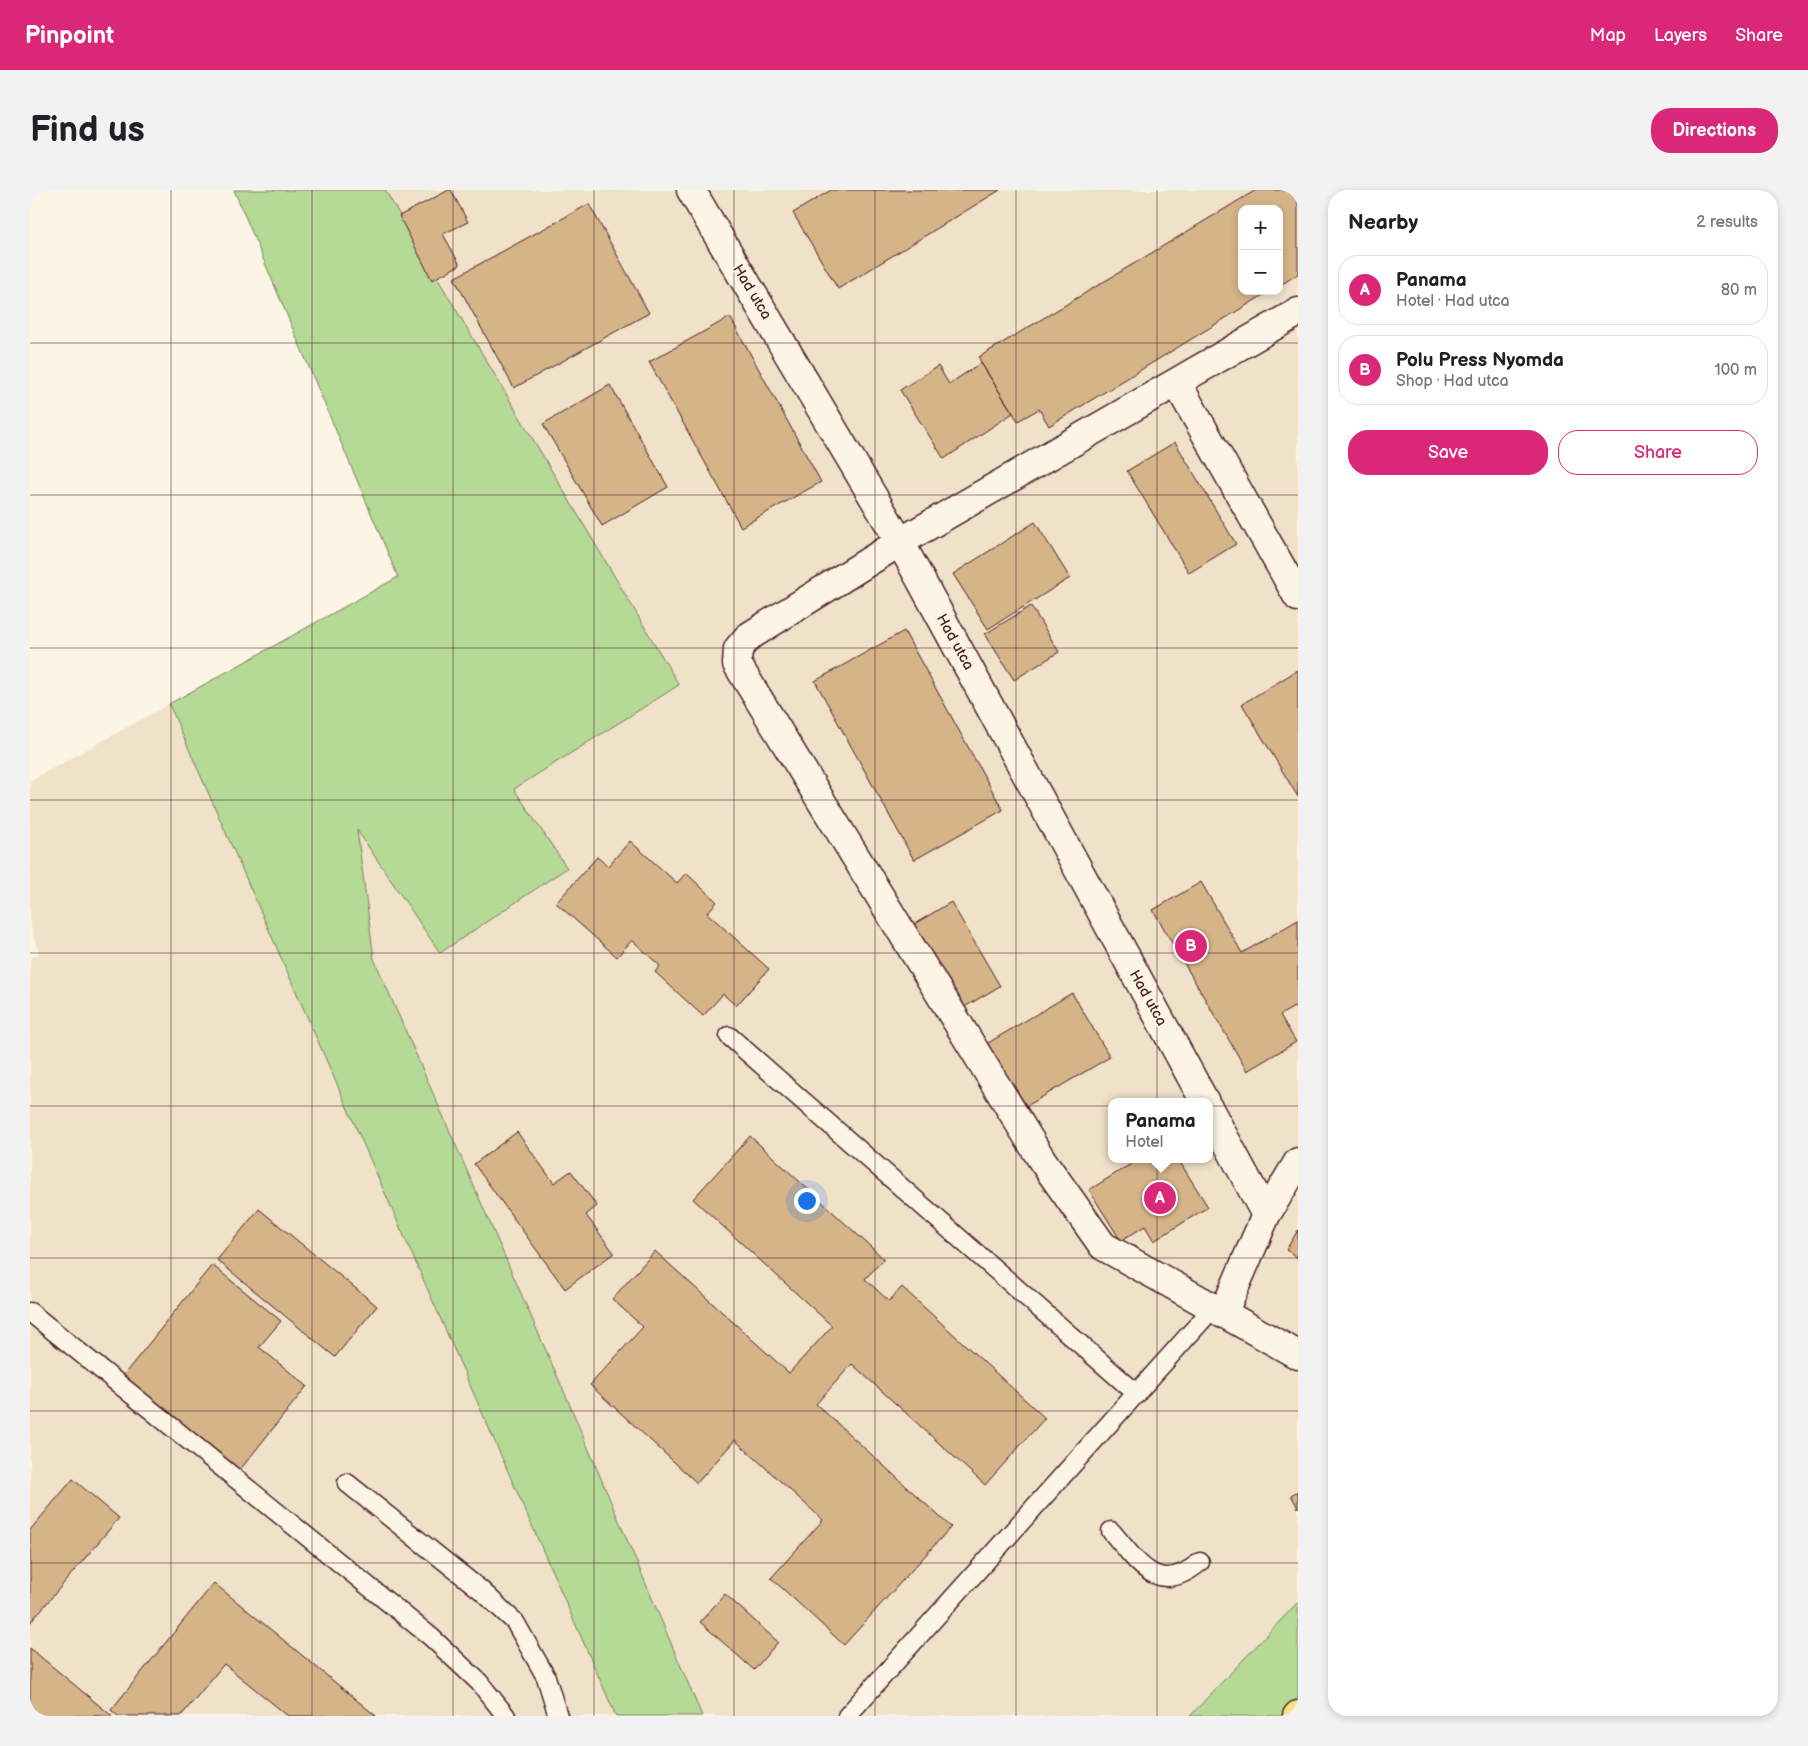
<!DOCTYPE html>
<meta charset="utf-8">
<style>
:root{--surface:#fff;--page:#f2f2f2;--text:#202124;--muted:#757577;--line:#e0e0e0;--accent:#db2777}
body{margin:0;font-family:"Balsamiq Sans",sans-serif;background:var(--page);color:var(--text)}
.controls{position:absolute;right:15px;top:15px;display:grid;overflow:hidden;border-radius:10px;box-shadow:0 2px 8px #0003}
.controls button{width:45px;height:45px;display:grid;place-items:center;padding:0;border:0;border-bottom:1px solid var(--line);background:var(--surface);color:var(--text);font:25px sans-serif}
.you{position:absolute;left:776px;top:1010px;width:18px;height:18px;margin:-12px;border:4px solid #fff;border-radius:50%;background:#1a73e8;box-shadow:0 0 0 8px #1a73e833}
.badge{display:grid;place-items:center;width:32px;height:32px;border-radius:50%;background:var(--accent);color:#fff;font-size:16px;font-weight:700}
.pin{position:absolute;translate:-50% -50%;border:2px solid #fff;box-shadow:0 1px 5px #0006}
.popup{position:absolute;left:1078px;top:908px;width:105px;height:65px;box-sizing:border-box;display:grid;place-content:center;border-radius:10px;background:var(--surface);filter:drop-shadow(0 1px 4px #0005);font-size:16px;white-space:nowrap;color:var(--muted)}
.popup b{font-size:19px;color:var(--text)}
.popup::after{content:'';position:absolute;left:50%;top:100%;margin-left:-10px;border:10px solid transparent;border-top-color:var(--surface)}
.list{margin:0;padding:0;list-style:none}
h2{display:flex;justify-content:space-between;align-items:center;height:65px;margin:0;padding:0 20px;font-size:21px}
h2 small{font-size:16px;font-weight:400;color:var(--muted)}
.list li{display:grid;grid-template-columns:32px 1fr auto;gap:15px;align-items:center;box-sizing:border-box;height:70px;margin:0 10px 10px;padding:0 10px;border:1px solid var(--line);border-radius:20px}
.list b{display:block;font-size:19px;white-space:nowrap}
.list p{margin:0;font-size:16px;white-space:nowrap;color:var(--muted)}
.list em{font-size:16px;font-style:normal;color:var(--muted)}
.actions{display:flex;gap:10px;padding:15px 20px}
.actions a{flex:1;padding:11px 0;border:1px solid var(--accent);border-radius:20px;text-align:center;font-size:18px;color:var(--accent)}
.actions .main{background:var(--accent);color:#fff}
.map{position:relative;flex:none;width:1268px;height:1526px;overflow:hidden;border-radius:20px}
header{display:flex;align-items:center;gap:30px;box-sizing:border-box;height:70px;padding:0 25px;background:var(--accent);color:#fff}
header strong{font-size:24px}
nav{display:flex;gap:28px;margin-inline-start:auto;font-size:18px}
.intro{display:flex;align-items:center;justify-content:space-between;box-sizing:border-box;height:120px;padding:0 30px}
h1{margin:0;font-size:35px}
.button{padding:12px 22px;border-radius:20px;background:var(--accent);color:#fff;font-size:18px;font-weight:700}
main{display:flex;gap:30px;padding:0 30px}
aside{flex:1;background:var(--surface);border-radius:20px;box-shadow:0 2px 8px #0003}
.map>svg:first-child{display:block}
</style>
<header>
<strong>Pinpoint</strong>
<nav><a>Map</a><a>Layers</a><a>Share</a></nav>
</header>
<div class="intro"><h1>Find us</h1><a class="button">Directions</a></div>
<main>
<div class="map">
<svg width="1268" height="1526" viewBox="0 0 1268 1526">
<rect width="100%" height="100%" fill="#fcf5e5"/>
<filter id="ink" filterUnits="userSpaceOnUse"><feTurbulence type="fractalNoise" baseFrequency=".02" numOctaves="2"/><feDisplacementMap in="SourceGraphic" scale="10" xChannelSelector="R" yChannelSelector="G"/><feConvolveMatrix kernelMatrix="1 2 1 2 8 2 1 2 1" color-interpolation-filters="sRGB"/></filter>
<g filter="url(#ink)">
<path fill="#f0e2c9" fill-rule="evenodd" d="M204,0H1268V1412L1160,1526H0V768L9,764L0,735V591L368,387ZM1212,19H1249V101H1212ZM1081,912H1179V969H1081Z"/>
<path fill="#b4da96" stroke="#7f7c60" d="M204,0H355L649,495L484,599L537,678L410,763L327,640L344,769L536,1206L672,1526H586L139,514L368,387Z
M1268,1412V1526H1160Z"/>
<path fill="#d5b488" stroke="#4a1f2b" d="M419,0H421L438,32L413,44L430,75L402,90L369,26Z
M801,0H970L808,99L763,23Z
M1226,0H1268V84L1249,96V19H1212V101H1240L1019,236L1009,219L988,231L951,173L949,167Z
M559,14L619,123L484,198L424,88Z
M700,127L791,292L711,337L619,172Z
M951,173L983,223L914,269L870,200L908,176L919,194Z
M580,195L638,297L572,336L513,234Z
M1145,252L1206,354L1159,383L1097,281Z
M1005,332L1040,388L958,439L923,384Z
M1001,416L1029,462L984,490L955,444Z
M874,441L973,620L884,670L785,491Z
M1268,480V607L1212,514Z
M600,651L647,693L656,683L687,712L677,723L739,779L706,816L693,804L673,826L625,782L630,776L602,750L587,767L526,713L567,667L578,676Z
M1171,692L1212,763L1268,730V815L1250,825L1266,852L1217,881L1123,720Z
M921,712L970,796L926,822L876,739Z
M1042,803L1080,867L990,920L953,856Z
M487,942L524,993L541,981L567,1016L556,1025L584,1063L535,1099L444,974Z
M720,946L854,1069L835,1089L859,1111L872,1097L1015,1228L955,1295L822,1174L786,1214L921,1337L814,1455L741,1388L793,1330L705,1250L667,1293L560,1195L613,1137L582,1109L625,1061L759,1183L802,1136L663,1009Z
M1109,969H1148L1178,1017L1124,1051L1115,1036L1091,1051L1059,1000Z
M229,1019L347,1116L305,1167L187,1070Z
M1268,1040V1068L1256,1060Z
M182,1075L251,1131L229,1157L277,1196L209,1281L92,1187Z
M43,1289L89,1328L0,1433V1340Z
M1268,1301V1318L1261,1305Z
M184,1393L346,1526H258L194,1474L151,1526H88L81,1520Z
M695,1404L748,1452L724,1480L670,1432Z
M0,1458L82,1526H0Z"/>
<g fill="none" stroke-linecap="round" stroke-linejoin="round">
<defs>
<path id="service" d="M699,846L1107,1204
M0,1122L401,1447L449,1492L476,1526
M317,1293L452,1401L485,1432L516,1487L528,1526
M1081,1341C1108,1372 1127,1408 1170,1372
M817,1526L1183,1118"/>
<path id="minor" d="M661,0L870,352L1175,912
M1268,122L870,352L718,447L708,459L707,474L1012,970L1073,1056L1268,1165
M1147,193L1268,407
M1179,919L1236,1025
M1193,1124L1236,1025L1268,972"/>
<path id="primary" d="M1267,1526L1268,1525"/>
</defs>
<use href="#service" stroke="#4a1f2b" stroke-width="21"/>
<use href="#minor" stroke="#4a1f2b" stroke-width="31"/>
<use href="#primary" stroke="#4a1f2b" stroke-width="31"/>
<use href="#service" stroke="#fcf5e5" stroke-width="18"/>
<use href="#minor" stroke="#fcf5e5" stroke-width="28"/>
<use href="#primary" stroke="#fbe180" stroke-width="28"/>
</g>
</g>
<path fill="none" stroke="#4a1f2b" stroke-width="1" stroke-opacity="0.55" d="M141,0V1526M282,0V1526M423,0V1526M564,0V1526M704,0V1526M845,0V1526M986,0V1526M1127,0V1526M0,153H1268M0,305H1268M0,458H1268M0,610H1268M0,763H1268M0,916H1268M0,1068H1268M0,1221H1268M0,1373H1268"/>
<g text-anchor="middle" dominant-baseline="central" stroke-width="4" stroke-linejoin="round" paint-order="stroke">
<g font-size="15" fill="#4a1f2b" stroke="#fcf5e5">
<text transform="translate(722 102) rotate(59)">Had utca</text>
<text transform="translate(925 452) rotate(61)">Had utca</text>
<text transform="translate(1118 808) rotate(61)">Had utca</text>
</g>
</g>
</svg>
<div class="controls">
<button>+</button>
<button>−</button>
</div>
<div class="you"></div>
<div class="pin badge" style="left:1130px;top:1008px">A</div>
<div class="popup"><b>Panama</b>Hotel</div>
<div class="pin badge" style="left:1161px;top:756px">B</div>
</div>
<aside>
<h2>Nearby<small>2 results</small></h2>
<ul class="list">
<li><span class="badge">A</span><div><b>Panama</b><p>Hotel · Had utca</p></div><em>80 m</em></li>
<li><span class="badge">B</span><div><b>Polu Press Nyomda</b><p>Shop · Had utca</p></div><em>100 m</em></li>
</ul>
<div class="actions"><a class="main">Save</a><a>Share</a></div>
</aside>
</main>
